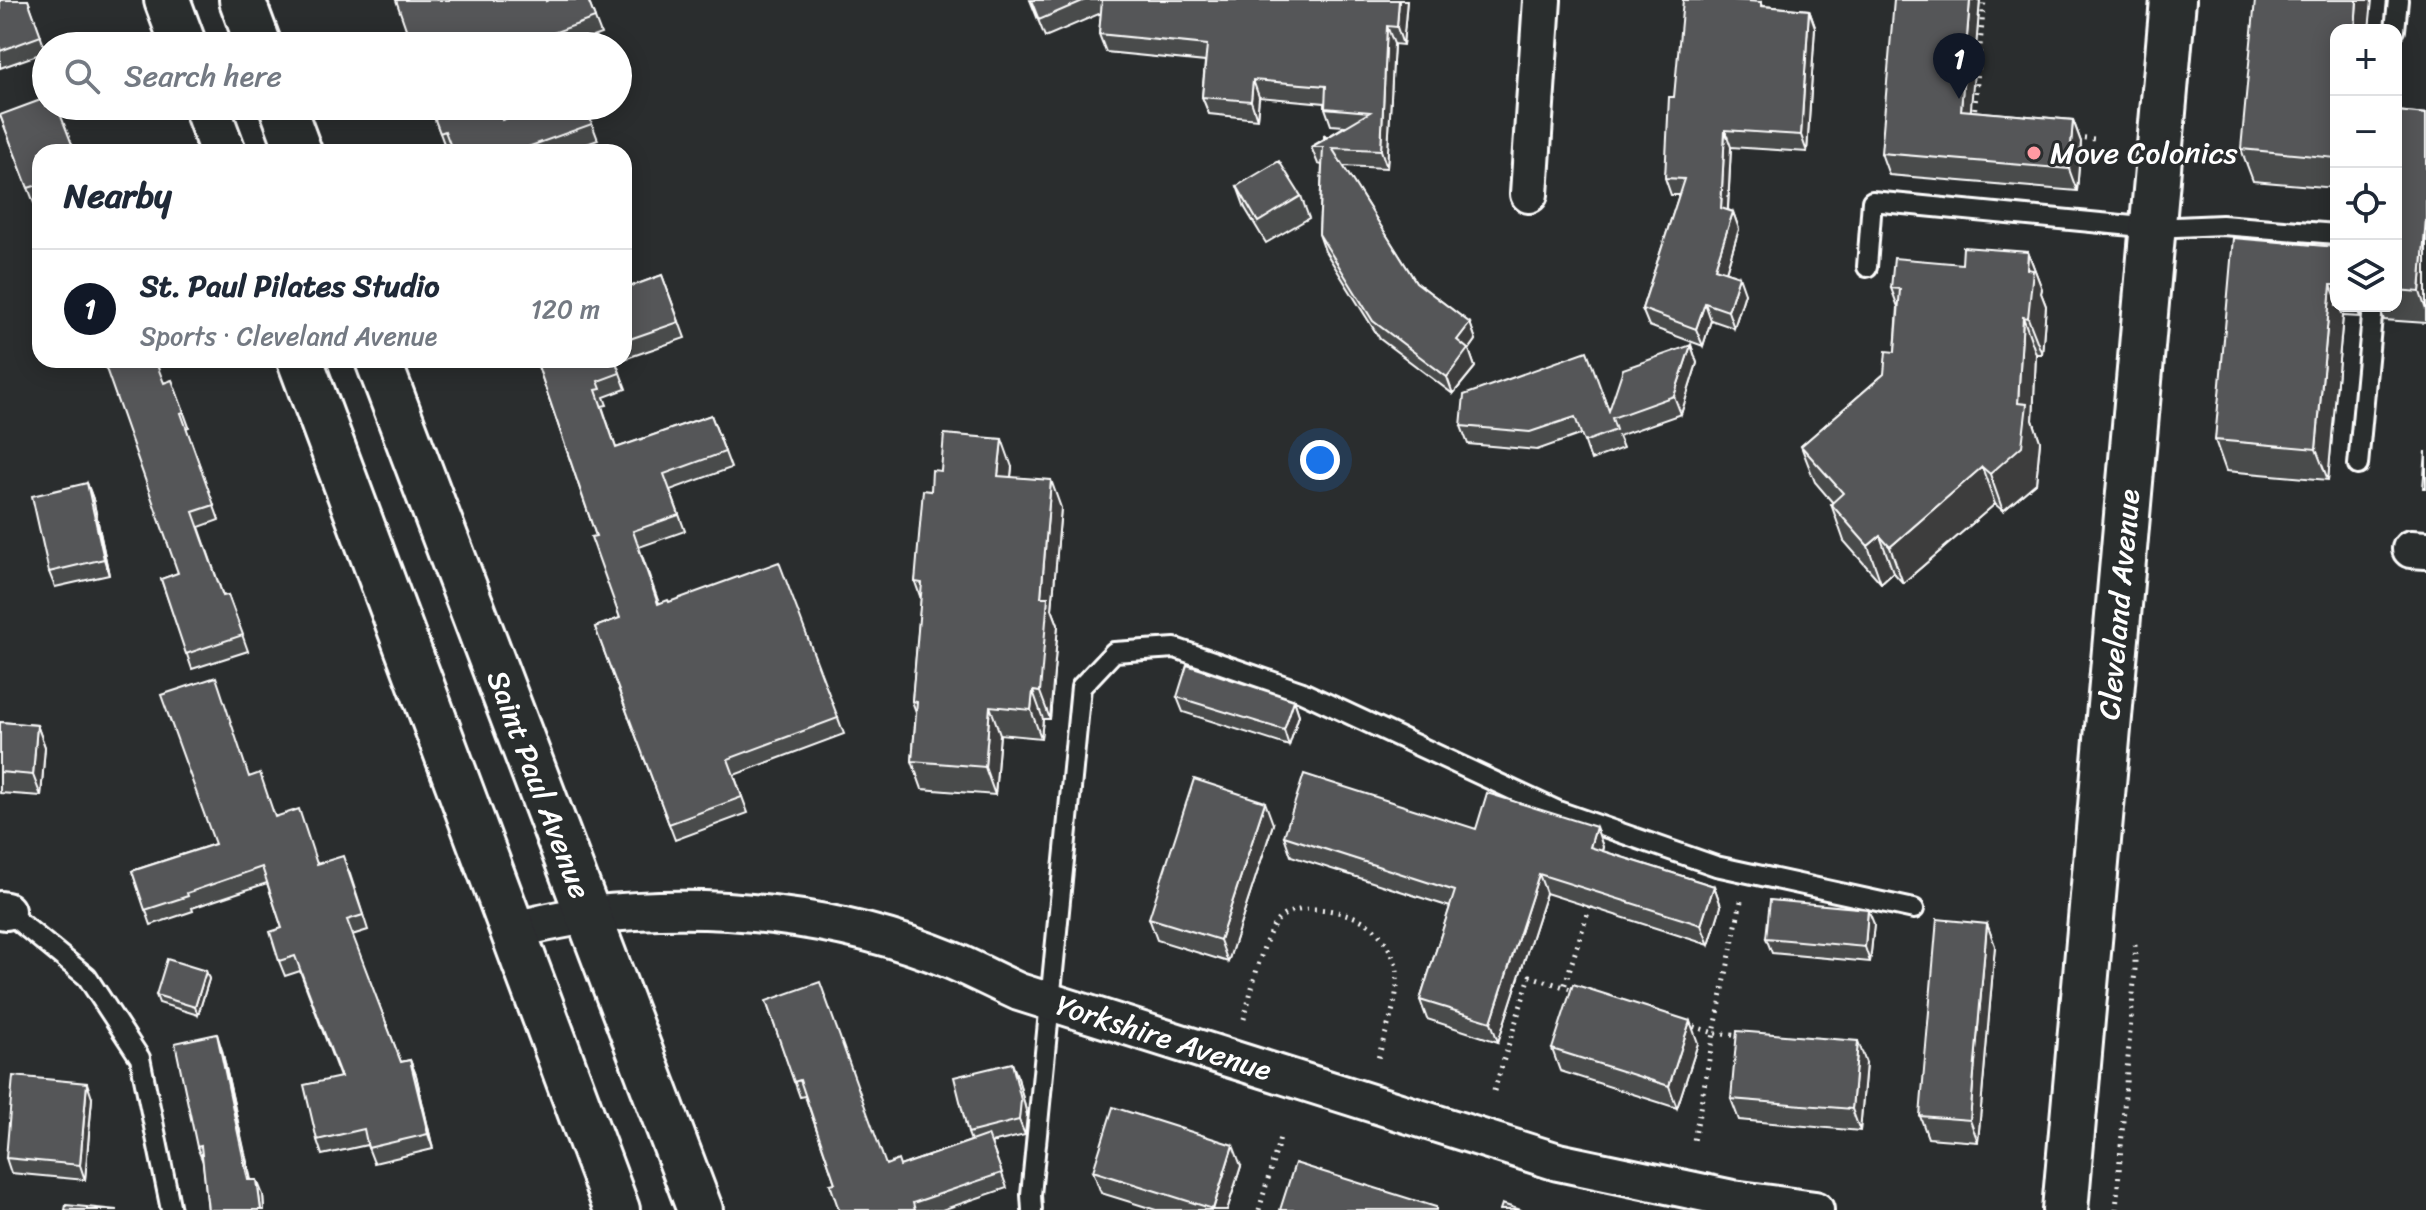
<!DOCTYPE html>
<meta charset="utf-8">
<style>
:root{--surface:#fff;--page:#f6f6f7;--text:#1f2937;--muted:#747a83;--line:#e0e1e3;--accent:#111827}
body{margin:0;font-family:Sriracha,sans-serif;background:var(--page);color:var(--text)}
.controls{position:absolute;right:24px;top:24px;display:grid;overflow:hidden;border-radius:16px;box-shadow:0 4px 20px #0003}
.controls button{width:72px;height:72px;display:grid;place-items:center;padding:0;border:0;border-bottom:2px solid var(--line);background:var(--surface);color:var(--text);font:40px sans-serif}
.you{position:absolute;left:1320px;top:460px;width:28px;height:28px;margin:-20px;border:6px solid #fff;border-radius:50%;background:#1a73e8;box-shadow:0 0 0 12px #1a73e833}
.badge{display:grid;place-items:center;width:52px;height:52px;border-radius:50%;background:var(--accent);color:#fff;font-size:26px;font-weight:700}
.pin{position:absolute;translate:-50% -66px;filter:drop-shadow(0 2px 4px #0008)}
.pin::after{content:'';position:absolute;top:42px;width:28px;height:24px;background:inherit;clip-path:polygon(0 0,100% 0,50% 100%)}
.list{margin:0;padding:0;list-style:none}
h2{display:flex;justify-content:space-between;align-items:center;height:104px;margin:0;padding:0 32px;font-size:34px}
h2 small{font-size:26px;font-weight:400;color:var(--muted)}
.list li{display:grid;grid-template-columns:52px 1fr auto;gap:24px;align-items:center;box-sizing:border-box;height:120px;padding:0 32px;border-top:2px solid var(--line)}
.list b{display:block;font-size:30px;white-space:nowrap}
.list p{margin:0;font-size:26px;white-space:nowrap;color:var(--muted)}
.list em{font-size:26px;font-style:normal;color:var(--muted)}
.icon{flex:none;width:44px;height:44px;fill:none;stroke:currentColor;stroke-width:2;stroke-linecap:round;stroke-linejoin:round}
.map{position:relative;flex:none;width:2426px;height:1210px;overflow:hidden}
.search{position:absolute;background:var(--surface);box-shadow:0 4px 20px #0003;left:32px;top:32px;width:600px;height:88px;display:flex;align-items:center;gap:20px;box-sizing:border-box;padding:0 28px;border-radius:44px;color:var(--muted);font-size:30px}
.panel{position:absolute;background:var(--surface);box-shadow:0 4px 20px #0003;left:32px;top:144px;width:600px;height:224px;border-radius:24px}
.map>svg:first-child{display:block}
</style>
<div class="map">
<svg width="2426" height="1210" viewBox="0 0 2426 1210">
<rect width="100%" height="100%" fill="#2a2d2e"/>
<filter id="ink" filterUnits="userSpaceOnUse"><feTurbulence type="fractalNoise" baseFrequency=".0125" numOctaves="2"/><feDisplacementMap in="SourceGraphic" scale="16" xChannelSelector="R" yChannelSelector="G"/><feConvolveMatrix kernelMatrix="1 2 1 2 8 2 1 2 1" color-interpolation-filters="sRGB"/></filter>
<g filter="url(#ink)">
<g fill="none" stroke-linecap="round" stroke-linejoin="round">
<defs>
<path id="lane" d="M2395,30L2398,0
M1867,267L1872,201L2153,228L2222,225L2336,234
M2358,465L2373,306
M6,911L87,977L140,1058L171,1210
M1032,1210L1031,1195L1081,687L1114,652L1175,648L1300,691L1558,811L1716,866L1914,909"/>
<g id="street">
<path d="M1529,194L1542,0"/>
<path d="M2411,549L2426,550"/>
<path d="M0,910L6,911"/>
<path id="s1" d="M512,930C537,925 563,918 589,915C711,901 839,914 953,961C976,971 997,982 1019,992L1558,1162L1733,1199L1815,1210"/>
</g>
<g id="secondary">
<path d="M167,0L184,46"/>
<path d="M242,0L259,46"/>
<path d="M206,106L223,152"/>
<path d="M282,106L299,152"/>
<path d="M300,360L617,1210"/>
<path id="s2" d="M378,360L700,1210"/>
<path id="s3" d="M2065,1210L2173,0"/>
</g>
</defs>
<use href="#lane" stroke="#fff" stroke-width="24"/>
<use href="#street" stroke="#fff" stroke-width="42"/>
<use href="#secondary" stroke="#fff" stroke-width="50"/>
<path stroke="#fff" stroke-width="5" stroke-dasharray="2 6" stroke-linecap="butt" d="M1974,117L1984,0
M2076,137L2095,139
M1741,901L1714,1033L1741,1036
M1577,991L1564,987L1591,903
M1244,1019C1251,993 1262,940 1277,921C1294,900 1348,910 1368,924C1381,933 1395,955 1397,970C1400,999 1385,1031 1378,1059
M1686,1024L1714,1033L1694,1141
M1494,1091L1530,976L1564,987
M1259,1210L1281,1134
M2116,1210L2135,969V941"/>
<use href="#lane" stroke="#2a2d2e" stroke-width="18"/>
<use href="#street" stroke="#2a2d2e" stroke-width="36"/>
<use href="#secondary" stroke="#2a2d2e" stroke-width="44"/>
</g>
<path fill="#494b4c" stroke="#fff" stroke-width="2" d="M0,0H28L46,52L0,68Z
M588,0L601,34L567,46H412L546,1Z
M1030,0H1407L1403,45L1394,44L1387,168L1343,166L1416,282L1470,323L1476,340L1469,350L1475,367L1453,394L1380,339L1325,251L1319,234L1322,165L1318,164L1311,147L1345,126L1331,125L1325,108V103L1259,97L1257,119L1209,114L1202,97L1205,62L1106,52L1099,34L1101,13L1045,37Z
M1980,0L1970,111L2073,120L2081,142L2077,191L1889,175L1881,153Z
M1761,2L1763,6L1809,10L1815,27L1807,152L1731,147L1728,210L1733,212L1739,229L1726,272L1745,293L1734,328L1711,320L1703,346L1649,326L1642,309L1679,195H1671L1665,178L1674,97Z
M2336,30V188L2253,181L2241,149Z
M430,106L502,120L592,124L598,140L564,152H453L451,147L446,149Z
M2396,111L2426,114V323L2384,320L2379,306H2396Z
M0,115L40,152V201L34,203Z
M1237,186L1301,196L1309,218L1266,243L1245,208Z
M2336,247V306H2362L2360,317L2343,316L2328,480L2226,471L2215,440Z
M2028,252L2042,289L2041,293L2046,306L2042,354H2036L2033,420L2040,441L2036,483L2003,511L1995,504L1903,583L1893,572L1881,583L1844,541L1831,504L1833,503L1815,482L1801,446L1884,374L1895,352L1898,307L1891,288L1962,264Z
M662,275L685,338L624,359V289Z
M1691,345L1697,363L1681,414L1618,436L1623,448L1591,460L1582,434L1537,450L1468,444L1461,426L1609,411Z
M536,360H622L616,362L626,389L604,397L607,405L602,406L616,448L711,415L731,468L670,490L685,531L639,547L659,603L669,602L838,718L844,734L734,775L748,813L675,840L595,627L620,618L596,536Z
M172,380L189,427L186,428L219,520L199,527L223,596L228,595L248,651L192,669L161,579L178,573L164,383Z
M1012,467L1011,477L1061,508L1052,609L1058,625L1050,719H1043L1041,738L1000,734L995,795L922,789L912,761L916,712L912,701L921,599L915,582L931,491L941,471Z
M87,483L93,499L109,575L55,587L49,572Z
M1177,697L1294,700L1299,715L1289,746L1183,712Z
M0,722L37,725L45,747L41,796L0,793Z
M250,777L276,817L318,864L349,871L368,930L352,935L401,1062L410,1060L416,1075L433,1149L374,1163L367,1145L322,1155L317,1140L340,1077L300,971L285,976L279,961L282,928L267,883L192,908L193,911L151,925L132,871L215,844Z
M1273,824L1228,962L1157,940L1149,918Z
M1596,827L1603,847L1602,851L1714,886L1721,906L1709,945L1546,893L1498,1042L1427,1019L1420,1000L1450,907L1291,856L1284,836L1476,829Z
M1874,924L1870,962L1772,953L1766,938Z
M1987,924L1995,946L1978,1142L1928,1138L1920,1116Z
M206,971L209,979L198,1015L159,1003L156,995Z
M766,1001L886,1165L900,1166L971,1141L968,1133L1018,1078L1027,1115L1025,1135L991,1143L1007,1188L942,1210H839L835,1183L805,1096L800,1097Z
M1698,1043L1677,1108L1560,1071L1552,1049Z
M222,1050L251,1180L263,1195L264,1210H208L203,1162L197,1147Z
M1866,1063L1860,1131L1739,1120L1731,1099Z
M92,1098L85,1180L11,1173L6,1158Z
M1241,1166L1227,1210H1156L1101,1193L1093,1171Z"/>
<path fill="#3c3d3e" stroke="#fff" stroke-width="2" d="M1399,0H1407L1403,45L1397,27Z
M1970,0H1980L1969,132L1961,110Z
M2357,0H2372L2369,30H2355Z
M1809,10L1815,27L1807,152L1801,135Z
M1387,26L1394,44L1387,168L1381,150Z
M1253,80L1259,97L1257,119L1251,101Z
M2073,120L2081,142L2077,191L2069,169Z
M1725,130L1731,147L1727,225L1721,208Z
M1733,212L1739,229L1722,285L1715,268Z
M2426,218V310L2420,292Z
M2028,252L2042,289L2041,293L2046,306L2042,354L2028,318L2027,269Z
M1739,276L1745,293L1734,328L1728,311Z
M2331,285L2336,298V306H2339L2343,316L2328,480L2316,449Z
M1705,303L1711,320L1703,346L1696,329Z
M2356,306H2362L2360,317Z
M2023,317L2036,354L2033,420L2040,441L2036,483L2003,511L1990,474L2018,403Z
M1470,323L1476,340L1469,350L1475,367L1453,394L1447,377L1457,340Z
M1691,345L1697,363L1681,414L1674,396Z
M1002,439L1012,467L1008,504L998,476Z
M1982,467L1995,504L1903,583L1890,547Z
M1051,480L1061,508L1052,609L1058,625L1050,719L1040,692L1041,597Z
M87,483L93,499L109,575L104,559Z
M1880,536L1893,572L1881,583L1868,546Z
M1033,691L1043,719L1041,738L1031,710Z
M1294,700L1299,715L1289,746L1284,730Z
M990,706L1000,734L995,795L985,767Z
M37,725L45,747L41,796L33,775Z
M1265,802L1273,824L1228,962L1220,940Z
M1596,827L1603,847L1597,867L1590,847Z
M1539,874L1546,893L1498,1042L1491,1022Z
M1714,886L1721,906L1709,945L1701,925Z
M1868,909L1874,924L1870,962L1865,947Z
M1987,924L1995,946L1978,1142L1970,1120Z
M206,971L209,979L198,1015L195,1007Z
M1690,1021L1698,1043L1677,1108L1669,1086Z
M217,1034L222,1050L254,1196L248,1180Z
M1858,1041L1866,1063L1860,1131L1852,1109Z
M410,1060L416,1075L433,1149L428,1134Z
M1012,1063L1018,1078L1027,1115L1025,1135L1019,1120Z
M87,1083L92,1098L85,1180L80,1165Z
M1233,1145L1241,1166L1227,1210H1213Z
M257,1180L263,1195L264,1210H261Z"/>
<path fill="#555758" stroke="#fff" stroke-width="2" d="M0,0H28L41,36L0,51Z
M396,0H546V1L549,0H588L595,18L517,46H412Z
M1031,0H1085L1039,20Z
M1102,0H1399L1397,27L1387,26L1381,150L1332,148L1416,282L1470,323L1457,340L1468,349L1447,377L1373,321L1319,234L1323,147H1311L1324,140V134L1326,138L1370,112L1325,108L1326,86L1253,80L1251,101L1202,97L1207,45L1099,34Z
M1683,0H1733L1761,2V6L1809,10L1801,135L1725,130L1721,208L1733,212L1715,268L1739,276L1728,311L1705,303L1696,329L1642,309L1684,179L1665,178L1669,97H1674Z
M1894,0H1970L1961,110L2073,120L2069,169L1881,153Z
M2255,0H2357L2355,30H2336V158L2241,149Z
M46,98V106H57L75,152H40V190L38,185L28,188L0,115Z
M430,106H497L502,120L542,106H586L592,124L514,152H453L445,131L440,133Z
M2396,111L2426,114V218L2420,292L2396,290Z
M1279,161L1301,196L1258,222L1237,186Z
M2233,238L2336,247V285H2331L2316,449L2215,440Z
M1963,247L2028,252L2027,269L2033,270L2028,318L2023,317L2018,403L2027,404L2022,446L1990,474L1982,467L1890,547L1880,536L1868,546L1831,504L1843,493L1801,446L1884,374L1886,351L1895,352L1900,289L1891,288L1894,258L1962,264Z
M662,275L679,322L624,341V289Z
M1691,345L1674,396L1612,418L1616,430L1584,442L1575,417L1530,432L1461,426L1464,395L1587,351L1609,411L1623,369Z
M103,360H155L164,383L172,380L184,412L181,413L214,505L193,512L223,596L228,595L243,635L186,654L161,579L178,573Z
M536,360H615L620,373L598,381L601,389L596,390L616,448L711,415L725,452L664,474L679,515L633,531L658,604L668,600L669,602L779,562L838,718L728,759L742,797L669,824L595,627L620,618L591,537L596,536Z
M944,434L1002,439L998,476L1051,480L1041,597H1048L1040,692L1033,691L1031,710L990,706L985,767L912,761L917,702L912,701L922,583L915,582L923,490L931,491L932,470L941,471Z
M2426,451V488H2423Z
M87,483L104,559L49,572L32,496Z
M1187,665L1294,700L1284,730L1177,697Z
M216,677L249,777L260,773L275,817L299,809L317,864L343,856L363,915L347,920L401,1062L410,1060L428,1134L368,1148L364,1129L317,1140L304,1085L341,1077L295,956L279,961L270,932L282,928L262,867L187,893L188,896L145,910L132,871L215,844L161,695Z
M0,722L37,725L33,775L0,772Z
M1304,774L1476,829L1487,793L1596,827L1590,847L1714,886L1701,925L1539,874L1491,1022L1420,1000L1455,891L1284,836Z
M1194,779L1265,802L1220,940L1149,918Z
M1770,900L1868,909L1865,947L1766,938Z
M1937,919L1987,924L1970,1120L1920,1116Z
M167,959L206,971L195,1007L156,995Z
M820,982L886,1165L898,1160L900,1166L988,1135L1002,1173L913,1203L915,1210H839L830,1184L835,1183L800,1080L794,1082L766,1001Z
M1573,984L1690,1021L1669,1086L1552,1049Z
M1737,1031L1858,1041L1852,1109L1731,1099Z
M217,1034L248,1180H257L261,1210H208L201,1146L197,1147L175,1043Z
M1012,1063L1021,1100L1019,1120L968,1133L954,1077Z
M13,1076L87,1083L80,1165L6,1158Z
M1113,1107L1233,1145L1213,1209L1093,1171Z
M1295,1163L1436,1207V1210H1280Z
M1502,1204L1521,1210H1500Z
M66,1205L117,1210H65Z"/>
</g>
<circle fill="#ff9aa2" stroke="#2a2d2e" stroke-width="3" cx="2034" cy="153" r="8"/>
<g text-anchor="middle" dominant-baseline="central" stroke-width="6" stroke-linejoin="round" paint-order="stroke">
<g font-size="30" fill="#fff" stroke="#2a2d2e" text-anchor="start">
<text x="2050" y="153">Move Colonics</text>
</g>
<g font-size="30" fill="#fff" stroke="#2a2d2e">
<text stroke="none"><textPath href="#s3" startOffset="608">Cleveland Avenue</textPath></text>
<text stroke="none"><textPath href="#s2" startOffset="454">Saint Paul Avenue</textPath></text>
<text stroke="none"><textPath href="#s1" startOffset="674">Yorkshire Avenue</textPath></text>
</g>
</g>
</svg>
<div class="controls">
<button>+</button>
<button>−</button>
<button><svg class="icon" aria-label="locate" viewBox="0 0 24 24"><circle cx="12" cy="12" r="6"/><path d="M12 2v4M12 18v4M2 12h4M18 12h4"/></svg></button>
<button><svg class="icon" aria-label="layers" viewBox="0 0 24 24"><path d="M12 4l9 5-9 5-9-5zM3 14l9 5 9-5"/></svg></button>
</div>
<div class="you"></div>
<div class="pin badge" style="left:1959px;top:99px">1</div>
<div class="search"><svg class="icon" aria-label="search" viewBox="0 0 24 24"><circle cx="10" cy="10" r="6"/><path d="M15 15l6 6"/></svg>Search here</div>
<section class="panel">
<h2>Nearby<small></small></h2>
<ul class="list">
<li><span class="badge">1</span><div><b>St. Paul Pilates Studio</b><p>Sports · Cleveland Avenue</p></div><em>120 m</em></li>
</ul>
</section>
</div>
